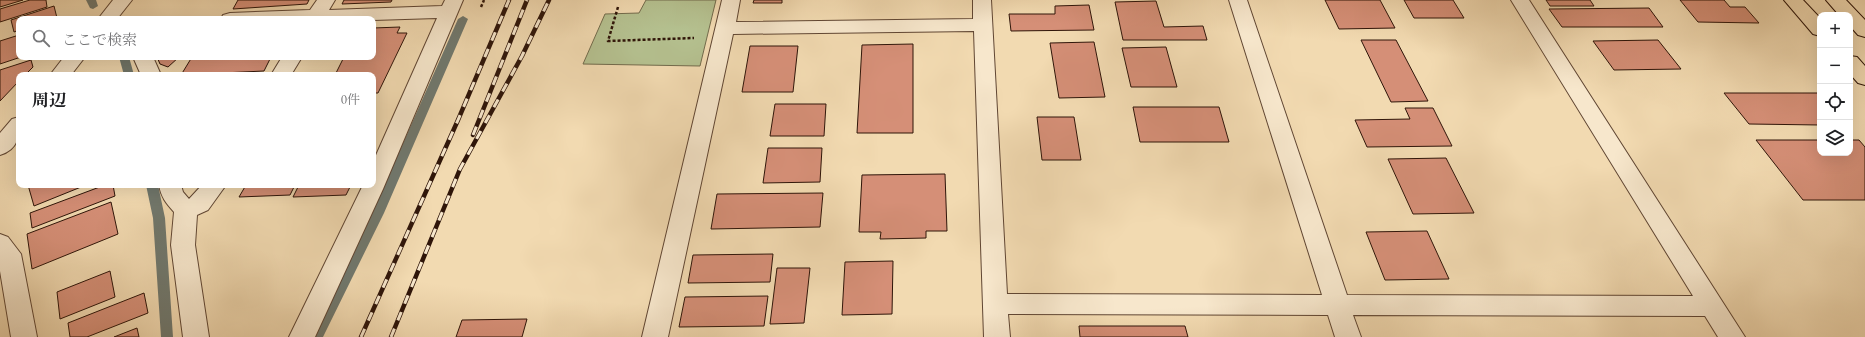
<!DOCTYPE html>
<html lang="ja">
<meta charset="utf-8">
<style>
:root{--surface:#fff;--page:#f2f2f2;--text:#202124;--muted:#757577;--line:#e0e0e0}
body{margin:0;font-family:"EB Garamond","Noto Serif JP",serif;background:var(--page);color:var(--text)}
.controls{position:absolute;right:12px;top:12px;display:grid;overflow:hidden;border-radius:8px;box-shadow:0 4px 16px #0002}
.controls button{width:36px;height:36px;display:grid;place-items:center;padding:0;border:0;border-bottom:1px solid var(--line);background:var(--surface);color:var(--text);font:20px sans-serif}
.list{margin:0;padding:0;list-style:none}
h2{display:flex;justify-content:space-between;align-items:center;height:52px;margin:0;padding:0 16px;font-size:17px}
h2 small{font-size:13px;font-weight:400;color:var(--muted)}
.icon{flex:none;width:22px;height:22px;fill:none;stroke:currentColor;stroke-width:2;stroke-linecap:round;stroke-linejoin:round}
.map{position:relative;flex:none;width:1865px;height:337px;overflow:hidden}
.search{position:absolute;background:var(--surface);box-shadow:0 4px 16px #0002;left:16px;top:16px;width:360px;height:44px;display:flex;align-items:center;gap:10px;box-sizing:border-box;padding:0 14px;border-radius:8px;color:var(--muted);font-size:15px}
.panel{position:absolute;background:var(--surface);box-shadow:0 4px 16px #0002;left:16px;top:72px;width:360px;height:116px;border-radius:8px}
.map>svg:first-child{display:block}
</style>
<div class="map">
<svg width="1865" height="337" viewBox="0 0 1865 337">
<rect width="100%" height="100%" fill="#f2dab1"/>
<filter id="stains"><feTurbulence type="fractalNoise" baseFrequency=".005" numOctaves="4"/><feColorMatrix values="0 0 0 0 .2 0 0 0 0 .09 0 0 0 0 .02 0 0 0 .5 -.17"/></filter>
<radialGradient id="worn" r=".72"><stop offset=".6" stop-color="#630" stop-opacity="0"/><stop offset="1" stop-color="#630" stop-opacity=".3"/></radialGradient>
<path fill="#b5c190" stroke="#726b4c" d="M646,0H716L700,66L583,64L605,14L639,13Z"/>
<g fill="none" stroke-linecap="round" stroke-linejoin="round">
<path fill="#70786e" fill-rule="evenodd" d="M86,0H96L98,6L93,9L90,8Z
M463,16L468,19L384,213L323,337H311L372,213L458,19Z
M119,57H129L134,75H124Z
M146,185H158L165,218L173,337H161L153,218Z"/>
</g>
<path fill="#d58f77" stroke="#2f1509" d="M0,0H23L0,7Z
M30,0H46L47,7L0,22V9Z
M238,0H309L307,4L233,9Z
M344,0H392L391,2L342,4Z
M754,0H782V3H753Z
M1325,0H1380L1395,28L1339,29Z
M1404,0H1453L1464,18H1414Z
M1546,0H1590L1594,6H1550Z
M1680,0H1724L1730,7H1745L1759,23L1698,22Z
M1156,1L1164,27L1203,26L1207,40H1123L1115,2Z
M1089,5L1094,30L1011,31L1009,14H1055V6Z
M54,6L57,18L19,19V30L14,32L11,20Z
M1649,8L1663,27H1562L1549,9Z
M400,27L397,33H407L378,93H373V75H335L344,57H373V28Z
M19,35V57H21L0,64V41Z
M1361,40H1396L1428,101L1391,102Z
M1658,40L1681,69L1614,70L1593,41Z
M1094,42L1105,97L1059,98L1050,43Z
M913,44V133H857L862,45Z
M750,46H798L793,92H742Z
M1166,47L1177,87H1131L1122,48Z
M157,57H179L168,67L160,64Z
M192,57H271L264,71L181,75Z
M31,60L33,67L25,75H19V81L0,101V70Z
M1724,93H1820V125L1749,124Z
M775,104H826L824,136H770Z
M1133,107H1219L1229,142H1140Z
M1405,108H1433L1452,146L1367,147L1355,120L1410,119Z
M1037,117H1074L1081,160H1042Z
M1756,140H1820V153H1850V140H1859L1865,147V200H1803Z
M768,148H822L820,182L763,183Z
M1446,158L1474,213L1413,214L1388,159Z
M945,174L947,231H926V238L880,239L881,232H859L862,175Z
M28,185H86L34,206Z
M105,185H113L115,196L32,228L30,213Z
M246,185H295L290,195L239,197Z
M299,185H351L346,195L293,197Z
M823,193L820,227L711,229L717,194Z
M111,202L118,234L32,269L27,234Z
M1427,231L1449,279L1385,280L1366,232Z
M773,254L770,282L688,283L693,255Z
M893,261L892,314L842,315L845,262Z
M777,268H810L804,323L770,324Z
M110,271L115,297L60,319L57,292Z
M144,293L148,313L87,337H70L68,323Z
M768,296L764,326L679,327L685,297Z
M527,319L522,337H456L462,320Z
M1079,326H1185L1188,337H1080Z
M137,328L139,337H114Z"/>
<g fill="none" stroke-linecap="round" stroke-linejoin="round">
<defs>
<path id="minor" d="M113,0H132L117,19H98Z
M317,0H335L329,10L442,6L445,0H463L383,189L315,337H289L363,185H373V162L437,18L373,20L221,19L223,15L230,13L310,10Z
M722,0H740L736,22L973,19V0H991L1007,294L1322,295L1229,0H1247L1347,295L1693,296L1511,0H1529L1745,337H1718L1705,316L1353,315L1361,337H1335L1328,315L1008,314L1010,337H984L974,31L733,34L668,337H642Z
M64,57H85L71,75H50Z
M133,57H153L161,75H141Z
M282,57H302L291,75H271Z
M19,117C19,134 20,149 0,155V133L12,119Z
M159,185H181L183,192L189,199L202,185H226L208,210L197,215L195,245L209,337H183L171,245L174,212C166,203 161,197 159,185Z
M0,234L8,237L21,254L37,337H11L0,271Z"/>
<path id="highway" d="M1784,0H1803L1820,18V36L1813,34Z
M1826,0H1846L1865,20V37L1858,35L1850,26V15H1839Z
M1850,56L1857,57L1865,66V85L1858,83L1850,74Z"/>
</defs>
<use href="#minor" stroke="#604633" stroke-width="2"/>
<use href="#highway" stroke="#2f1509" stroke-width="2"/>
<path stroke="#2f1509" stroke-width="2.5" stroke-dasharray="3 2" stroke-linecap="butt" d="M481,7L484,0
M618,7L608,41L694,38"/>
<use href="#minor" fill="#f7e7cc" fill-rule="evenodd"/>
<use href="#highway" fill="#f2dab1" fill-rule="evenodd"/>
<defs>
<path id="rail" d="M473,135L527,0
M361,337L458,120L509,0
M391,337L460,169L522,56L549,0"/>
</defs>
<use href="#rail" stroke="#2f1509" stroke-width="4.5"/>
<use href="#rail" stroke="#f7e7cc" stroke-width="3" stroke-dasharray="9" stroke-linecap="butt"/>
</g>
<rect width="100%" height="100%" filter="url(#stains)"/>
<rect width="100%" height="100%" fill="url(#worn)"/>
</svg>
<div class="controls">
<button>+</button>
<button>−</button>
<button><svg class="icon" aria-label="locate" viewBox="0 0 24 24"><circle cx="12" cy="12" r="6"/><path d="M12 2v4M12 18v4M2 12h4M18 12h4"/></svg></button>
<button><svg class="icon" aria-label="layers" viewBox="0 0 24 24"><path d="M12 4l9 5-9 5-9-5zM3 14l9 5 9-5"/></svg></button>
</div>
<div class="search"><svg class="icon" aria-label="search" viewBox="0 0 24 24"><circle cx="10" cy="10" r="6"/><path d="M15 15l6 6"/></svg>ここで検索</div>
<section class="panel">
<h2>周辺<small>0件</small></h2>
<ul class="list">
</ul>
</section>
</div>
